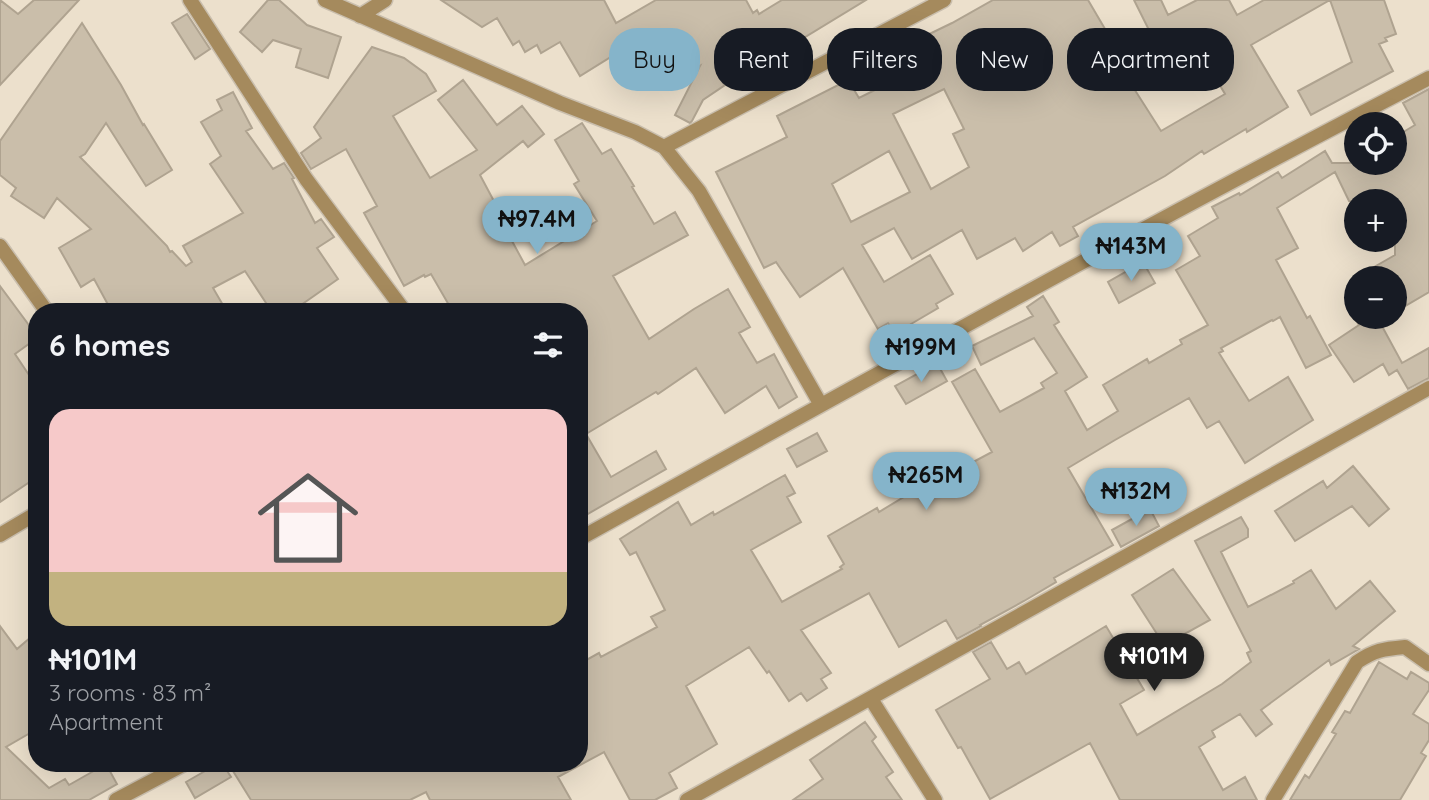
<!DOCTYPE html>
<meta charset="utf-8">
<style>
:root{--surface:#171b24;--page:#242831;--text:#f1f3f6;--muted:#9ea1a6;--line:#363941;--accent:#85b4ca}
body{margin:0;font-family:Quicksand,sans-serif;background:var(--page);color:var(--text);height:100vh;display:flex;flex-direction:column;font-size:26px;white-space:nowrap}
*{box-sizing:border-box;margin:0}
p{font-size:23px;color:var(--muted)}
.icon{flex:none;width:38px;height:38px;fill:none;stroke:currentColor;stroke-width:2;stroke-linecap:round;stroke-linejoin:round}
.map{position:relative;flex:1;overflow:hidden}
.side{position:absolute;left:28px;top:303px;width:560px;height:469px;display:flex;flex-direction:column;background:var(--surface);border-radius:28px;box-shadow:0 7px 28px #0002}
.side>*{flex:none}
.banner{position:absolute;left:609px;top:28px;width:665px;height:63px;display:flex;gap:14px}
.fabs{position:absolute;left:1344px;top:112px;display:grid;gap:14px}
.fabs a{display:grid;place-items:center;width:63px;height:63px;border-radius:50%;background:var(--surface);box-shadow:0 7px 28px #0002;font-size:35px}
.price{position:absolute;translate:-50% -60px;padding:0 16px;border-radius:24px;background:var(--accent);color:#111;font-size:23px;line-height:46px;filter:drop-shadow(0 2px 4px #0008)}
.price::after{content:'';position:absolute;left:50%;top:42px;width:21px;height:16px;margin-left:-10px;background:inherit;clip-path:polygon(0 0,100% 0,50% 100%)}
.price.active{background:#222;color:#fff}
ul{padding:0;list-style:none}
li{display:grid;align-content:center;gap:14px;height:371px;padding:0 21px}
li+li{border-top:2px solid var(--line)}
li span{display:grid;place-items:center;height:217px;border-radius:21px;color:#555}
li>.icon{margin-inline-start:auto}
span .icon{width:126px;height:126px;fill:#fffc;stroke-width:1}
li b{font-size:30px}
h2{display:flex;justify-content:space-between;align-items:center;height:84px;padding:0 21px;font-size:30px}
.pill{padding:0 24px;border-radius:28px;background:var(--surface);box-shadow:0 7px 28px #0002;font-size:24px;line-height:63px}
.pill.active{background:var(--accent);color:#111}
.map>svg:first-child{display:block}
.building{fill:#cabeaa;stroke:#afa390;stroke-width:2;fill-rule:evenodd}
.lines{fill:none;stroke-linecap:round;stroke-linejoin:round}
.minor-casing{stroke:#c9bead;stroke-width:17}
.minor{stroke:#a58a5d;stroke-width:14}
</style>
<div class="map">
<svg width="1429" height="800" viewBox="0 0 1429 800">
<rect width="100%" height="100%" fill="#ece0cc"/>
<path class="building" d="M0 0 18 14 34 0H79L0 85Z
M268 0H279L307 25 341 37 328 78 296 67 301 49 273 40 262 52 240 32Z
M441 0H604L616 23 656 0H746L753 13 757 10 759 14 782 0H866L761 64 759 60 723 83 725 85 703 100 692 121 690 123 675 115 700 66 663 88 635 42 580 76 560 42 541 53 537 45 525 52 519 41 513 45 497 18 482 27Z
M993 0H1088L1115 46 1149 30 1134 0H1161L1168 15 1197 0H1229L1237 15 1264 0H1384L1396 34 1385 38 1387 41 1379 44 1393 71 1311 115 1298 91 1352 62 1330 0 1251 45 1288 107 1247 132 1246 129 1204 154 1202 151 1165 176 1073 227 1078 236 1060 246 1052 232 1023 251 1015 238 977 259 962 230 912 259 894 228 862 245 884 282 930 255 953 294 936 304 938 308 911 324 915 331 899 341 888 323 878 329 843 268 800 297 776 262 764 268 716 172 787 137 777 116 848 80 859 98 905 75 894 55 918 42 917 40 952 23ZM1190 35 1225 94 1161 131 1131 84 1132 83 1124 67ZM944 89 964 129 953 134 969 167 931 189 893 114ZM889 151 910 192 851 222 832 184Z
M187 14 210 49 195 59 172 23Z
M82 23 121 85 143 125 144 124 172 170 146 186 106 123 85 154 80 157 167 246 170 252 172 251 186 266 192 262 183 246 243 213 210 164 221 156 201 122 222 110 217 100 233 92 252 128 246 131 273 169 284 163 294 178 292 179 315 223 321 219 334 237 317 248 338 279 291 312H272L245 271 213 288 227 312H112L94 279 81 287 59 248 91 229 57 198 44 218 11 196 16 188 0 175V141Z
M372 47 404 58 426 74 436 91 393 116 430 178 477 150 438 100 463 80 497 125 522 106 544 134 528 147 523 141 480 175 496 205 493 206 525 265 597 221 574 184 579 181 555 140 582 123 602 154 611 149 634 186 632 187 654 224 675 212 688 235 613 276 649 339 694 309 728 289 750 327 739 333 757 363 774 354 797 397 779 408 766 386 725 413 696 368 658 394 656 392 586 434 611 477 656 451 666 469 579 519V312H453L431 274 425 277 424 275 404 286 364 213 377 206 346 149 311 169 301 153 321 138 314 127Z
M1429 89V292L1395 312V278H1355L1395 255V201H1349L1335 172 1277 208 1298 248 1276 260 1307 318 1310 316 1331 355 1306 368 1280 317 1273 321 1272 320 1221 348 1223 351 1219 353 1249 401 1288 377 1313 420 1245 463 1219 421 1207 428 1189 398 1115 440 1068 468 1113 545 1054 578 1056 582 1024 601 980 625 981 626 957 639 946 620 899 647 869 593 801 630 831 673 821 679 827 688 807 701 801 693 789 701 769 671 767 673 749 647 686 686 717 744 669 773 677 788 655 800H630L604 752 558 777 571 800H430L426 792 410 800H251L233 771 246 763H579V664L599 653 601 657 657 627 651 617 665 610 636 552 630 555 620 539 678 502 691 525 713 512 714 515 785 475 795 493 787 497 801 522 751 550 782 602 842 569 840 567 844 564 828 536 877 508 879 512 932 480 934 483 992 452 952 382 975 369 1000 412 1044 388 1041 383 1057 373 1034 338 981 365 972 346 1033 316 1027 307 1043 296 1059 322 1054 325 1087 377 1065 391 1087 430 1118 411 1103 385 1147 359 1149 363 1182 344 1180 340 1208 325 1176 270 1200 256 1188 236 1218 218 1212 207 1239 193 1240 195 1278 172 1282 178 1325 151 1332 163H1395V137L1415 125 1403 103Z
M1143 262 1155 283 1119 303 1108 282Z
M0 286 37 336V338L15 354 37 387V477L0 502Z
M1354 317H1377L1402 363 1429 348V378L1408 389 1397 370 1389 375 1383 364 1354 382 1329 345 1359 325Z
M937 363 947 381 906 404 895 386Z
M817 433 827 451 797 467 787 449Z
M1353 466 1389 509 1369 526 1352 506 1295 541 1275 511 1323 481 1327 488Z
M1150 509 1159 526 1121 547 1112 530Z
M1241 517 1248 529V537L1221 552 1248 607 1294 583 1293 581 1311 570 1336 609 1370 581 1395 611 1353 646 1359 649 1331 665 1329 660 1261 710 1272 724 1256 736 1240 714 1212 731 1215 737 1199 747 1223 790 1245 777 1257 800H1120L1090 743 990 799 961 747 958 748 936 710 990 679 973 652 991 642 1007 669 1019 662 1026 674 1106 626 1144 690 1120 704 1137 735 1222 684 1251 662 1247 653 1251 651 1195 541Z
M1173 569 1210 620 1179 637 1181 639 1166 648 1132 595Z
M0 626 17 649 37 632V729L6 747 49 788 65 779 69 785 106 764 117 784 89 800H0Z
M1379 662 1407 679 1411 672 1429 683V690L1413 714 1429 724V740L1421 753 1426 756 1400 800H1290L1305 775 1309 778 1336 734 1332 732 1345 711 1350 713Z
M865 722 876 737 872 741 893 772 886 777 902 800H793L823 779 810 760Z
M219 763H222L231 777 195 798 186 782Z"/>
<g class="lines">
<defs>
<path id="minor" d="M190 0 306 179 405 312
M325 0 560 103 635 132 664 147 699 191 821 405
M360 16 385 0
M664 147 944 0
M0 246 47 312
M0 535 37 513
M579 539C861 383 1143 226 1429 78
M871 699 935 800
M116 800 186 763
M687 800 1429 388
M1273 800 1357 662C1375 650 1383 649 1405 647L1429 664"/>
</defs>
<use href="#minor" class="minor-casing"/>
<use href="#minor" class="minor"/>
</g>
</svg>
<div class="fabs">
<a><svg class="icon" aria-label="locate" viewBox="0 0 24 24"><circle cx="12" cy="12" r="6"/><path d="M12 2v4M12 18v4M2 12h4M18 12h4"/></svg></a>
<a>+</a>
<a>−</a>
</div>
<b class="price" style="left:537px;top:256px">₦97.4M</b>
<b class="price" style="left:1131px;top:283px">₦143M</b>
<b class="price" style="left:921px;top:384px">₦199M</b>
<b class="price" style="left:926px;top:512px">₦265M</b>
<b class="price" style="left:1136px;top:528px">₦132M</b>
<b class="price active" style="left:1154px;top:693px">₦101M</b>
<div class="banner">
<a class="pill active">Buy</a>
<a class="pill">Rent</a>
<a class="pill">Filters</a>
<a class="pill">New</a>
<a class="pill">Apartment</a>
</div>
<section class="side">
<h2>6 homes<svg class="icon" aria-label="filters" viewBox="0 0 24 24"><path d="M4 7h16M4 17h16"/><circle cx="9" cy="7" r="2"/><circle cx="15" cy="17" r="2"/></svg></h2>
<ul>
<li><span style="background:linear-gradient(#f6c9c9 75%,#c2b280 0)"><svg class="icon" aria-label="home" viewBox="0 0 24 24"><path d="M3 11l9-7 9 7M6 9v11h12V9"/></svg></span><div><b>₦101M</b><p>3 rooms · 83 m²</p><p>Apartment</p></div></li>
</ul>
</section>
</div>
